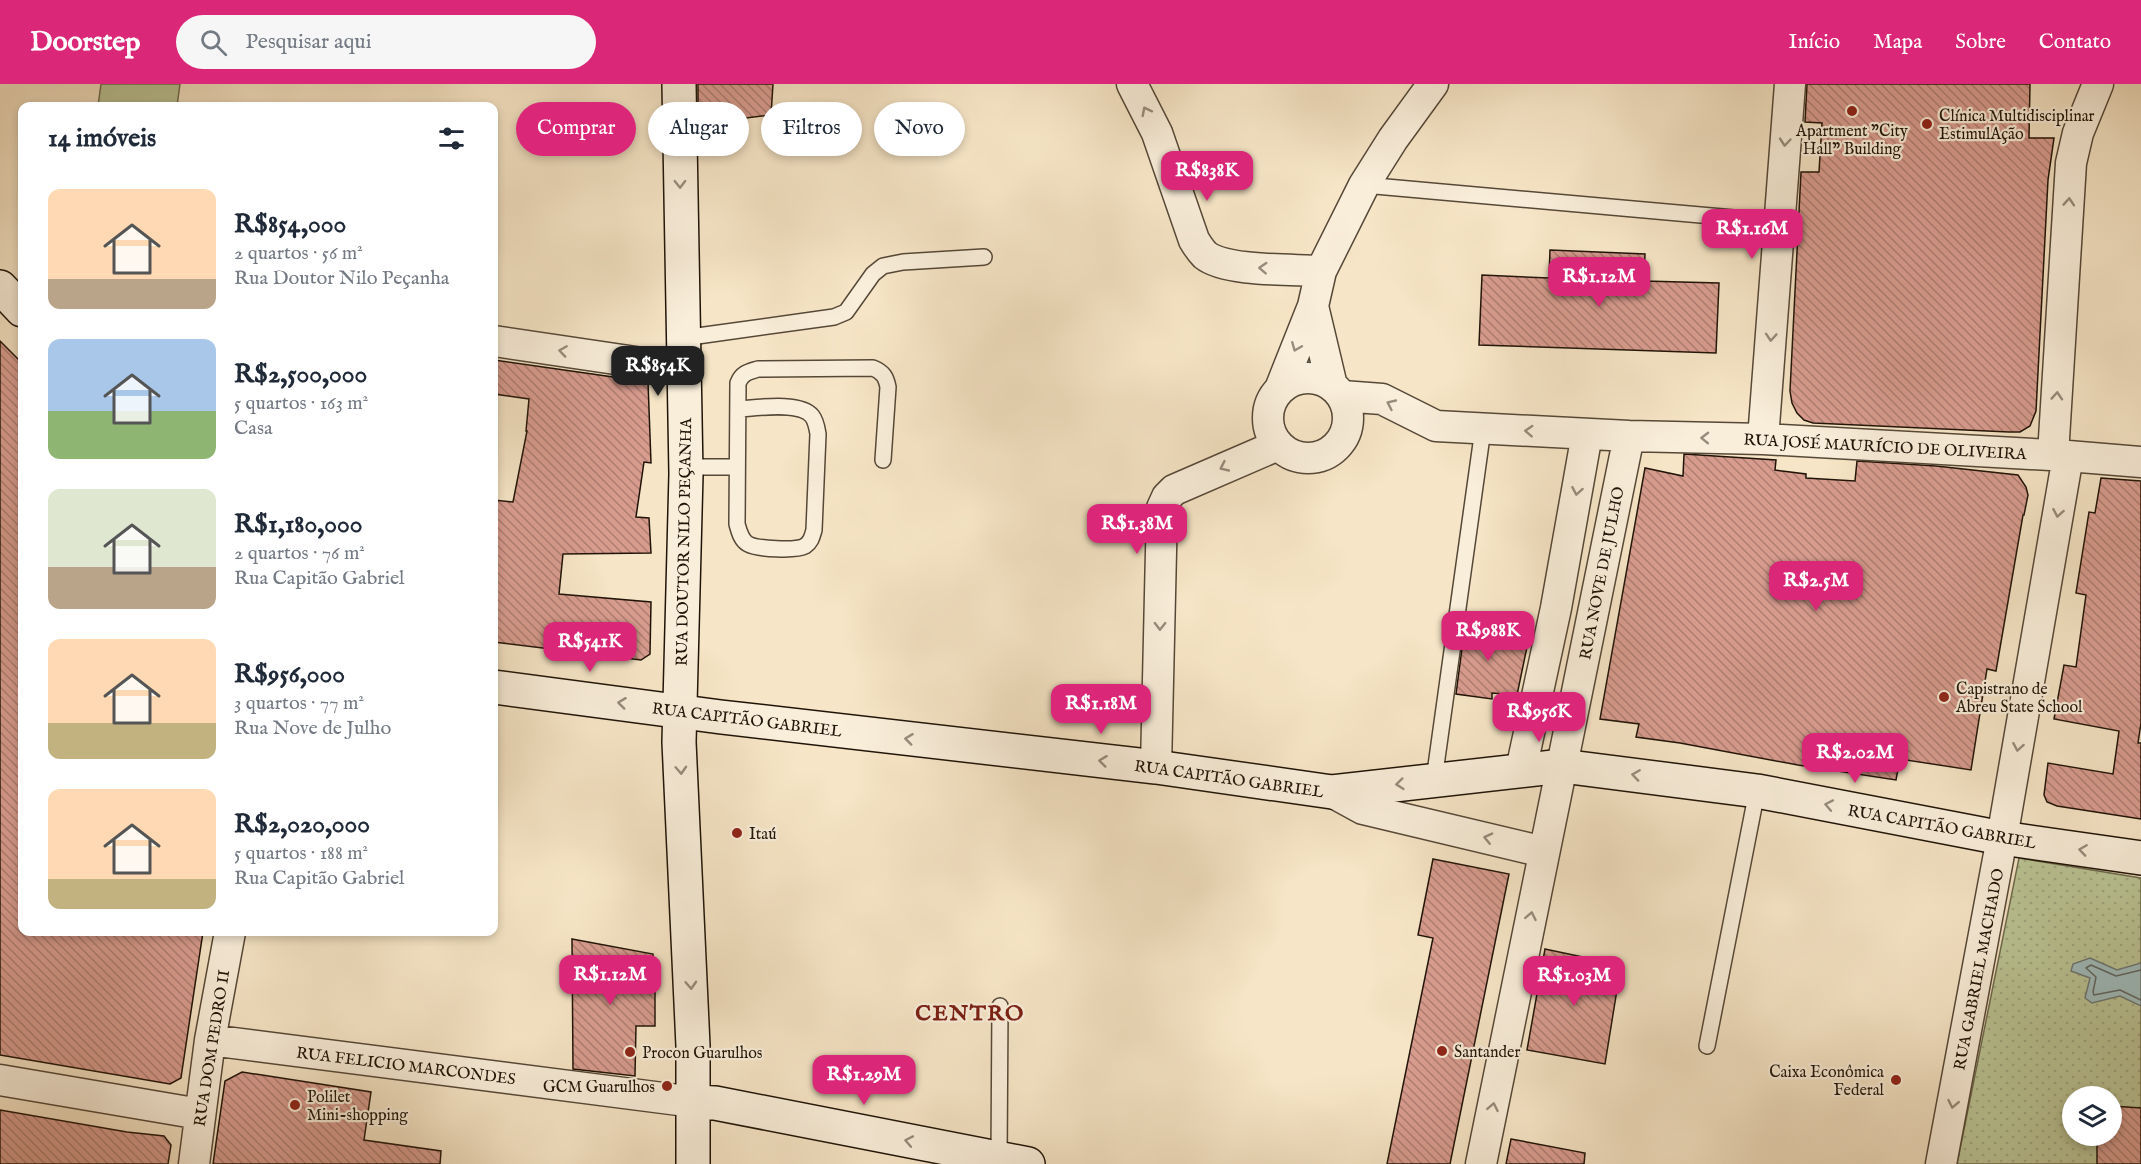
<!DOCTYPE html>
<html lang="pt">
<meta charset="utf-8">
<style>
:root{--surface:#fff;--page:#f6f6f7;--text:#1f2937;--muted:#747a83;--accent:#db2777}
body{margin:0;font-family:"IM FELL English",serif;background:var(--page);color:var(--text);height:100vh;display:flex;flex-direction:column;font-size:22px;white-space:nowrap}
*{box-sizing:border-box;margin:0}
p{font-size:20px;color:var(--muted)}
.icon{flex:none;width:33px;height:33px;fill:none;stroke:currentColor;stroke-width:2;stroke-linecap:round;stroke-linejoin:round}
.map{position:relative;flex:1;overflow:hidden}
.details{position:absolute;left:18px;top:18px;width:480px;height:834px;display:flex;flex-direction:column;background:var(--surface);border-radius:12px;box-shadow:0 3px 9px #0003}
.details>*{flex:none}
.banner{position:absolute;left:516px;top:18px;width:570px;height:54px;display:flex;gap:12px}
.buttons{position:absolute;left:2062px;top:1002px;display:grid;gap:12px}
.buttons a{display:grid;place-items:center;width:60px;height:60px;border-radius:50%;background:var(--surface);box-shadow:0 3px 9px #0003;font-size:30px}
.price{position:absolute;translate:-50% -51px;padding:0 14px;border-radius:12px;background:var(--accent);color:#fff;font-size:20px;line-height:39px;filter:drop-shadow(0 2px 3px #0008)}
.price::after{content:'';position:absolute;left:50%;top:36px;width:18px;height:14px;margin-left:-9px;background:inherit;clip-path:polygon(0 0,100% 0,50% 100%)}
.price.current{background:#222;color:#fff}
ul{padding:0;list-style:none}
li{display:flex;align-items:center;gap:18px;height:150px;padding:0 30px}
li span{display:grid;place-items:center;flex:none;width:168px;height:120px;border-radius:12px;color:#555}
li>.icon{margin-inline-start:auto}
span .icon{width:72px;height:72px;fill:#fffc;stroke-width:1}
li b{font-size:26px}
h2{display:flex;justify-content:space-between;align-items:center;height:72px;padding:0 30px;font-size:26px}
.tag{padding:0 21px;border-radius:27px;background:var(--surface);box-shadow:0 3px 9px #0003;font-size:21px;line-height:54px}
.tag.current{background:var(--accent);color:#fff}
header{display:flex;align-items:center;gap:36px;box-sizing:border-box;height:84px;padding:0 30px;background:var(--accent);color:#fff}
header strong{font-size:28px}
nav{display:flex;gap:33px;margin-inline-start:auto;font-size:21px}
.search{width:420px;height:54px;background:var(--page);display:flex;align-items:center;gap:15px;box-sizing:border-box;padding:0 21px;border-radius:33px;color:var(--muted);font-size:22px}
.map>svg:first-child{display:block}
.grass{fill:url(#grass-dots);stroke:#6e6c4f;stroke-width:1.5;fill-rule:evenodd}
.garden{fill:#bbc596;stroke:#6e6c4f;stroke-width:1.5}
.water{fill:#a0bdbe;stroke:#6d7975;stroke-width:1.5}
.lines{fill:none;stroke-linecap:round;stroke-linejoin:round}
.shore{stroke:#606863;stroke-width:1.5}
.building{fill:url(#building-back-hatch);stroke:#201408;stroke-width:1.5}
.lane-casing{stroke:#564838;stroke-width:18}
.street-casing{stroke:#564838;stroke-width:33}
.secondary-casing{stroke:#201408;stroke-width:36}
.lane{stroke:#f9eeda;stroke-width:15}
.street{stroke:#f9eeda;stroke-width:30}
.secondary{stroke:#f9eeda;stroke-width:33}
.oneway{stroke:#978c7c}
.poi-dot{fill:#8f2418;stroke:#f9eeda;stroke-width:2}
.labels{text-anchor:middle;stroke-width:4.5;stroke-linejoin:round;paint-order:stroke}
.poi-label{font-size:16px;fill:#201408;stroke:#f9eeda;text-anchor:start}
.street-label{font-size:16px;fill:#201408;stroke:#f9eeda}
.district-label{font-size:22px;font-weight:bold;letter-spacing:1.5px;fill:#7a1f14;stroke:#f9eeda}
</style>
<header>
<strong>Doorstep</strong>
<div class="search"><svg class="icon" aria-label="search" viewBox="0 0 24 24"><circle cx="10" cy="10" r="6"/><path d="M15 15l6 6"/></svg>Pesquisar aqui</div>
<nav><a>Início</a><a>Mapa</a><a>Sobre</a><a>Contato</a></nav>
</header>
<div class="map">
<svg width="2141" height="1080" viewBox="0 0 2141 1080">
<defs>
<pattern id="grass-dots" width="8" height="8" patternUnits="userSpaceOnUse" patternTransform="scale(1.5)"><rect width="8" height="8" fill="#bbc596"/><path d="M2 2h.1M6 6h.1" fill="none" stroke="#a0a880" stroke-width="1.8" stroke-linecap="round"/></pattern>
<pattern id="building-back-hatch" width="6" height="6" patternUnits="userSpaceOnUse" patternTransform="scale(1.5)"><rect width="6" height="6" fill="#d89c8f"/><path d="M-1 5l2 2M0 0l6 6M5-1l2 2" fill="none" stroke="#af7e73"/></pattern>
</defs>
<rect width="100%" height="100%" fill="#f6e5c6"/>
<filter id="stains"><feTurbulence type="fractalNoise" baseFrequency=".00333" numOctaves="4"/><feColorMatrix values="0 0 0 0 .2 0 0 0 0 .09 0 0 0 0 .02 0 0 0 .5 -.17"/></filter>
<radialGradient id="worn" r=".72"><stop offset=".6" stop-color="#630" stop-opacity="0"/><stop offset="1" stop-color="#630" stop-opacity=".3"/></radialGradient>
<path class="grass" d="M2019 774 2141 794V1080H1957ZM2073 1012H2112V1052H2073Z"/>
<path class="garden" d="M101 0H180L177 22H98Z"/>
<path class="water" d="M2090 874 2117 886 2141 879V922L2120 912 2092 919 2085 914 2090 894 2071 887 2073 880Z"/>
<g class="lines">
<path class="shore" d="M2141 886 2116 892 2091 881 2086 884 2096 893 2093 908 2094 911 2120 906 2141 916"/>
</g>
<path class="building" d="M698 0H773L771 31 698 40Z
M1807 0H2030L2029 54H2054L2048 96 2036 327 2030 342 2020 348H2009L1813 339 1804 336 1797 329 1792 319 1790 307 1801 88H1819L1822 39 1805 38Z
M1550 166 1645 170 1644 197 1719 199 1716 269 1479 261 1482 191 1549 194Z
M0 257 22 279V848H203L182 987 181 994 170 1000 0 971Z
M494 276 648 298 651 379 644 378 636 433 649 434 651 469 563 470 559 510 651 518 650 570 641 576 494 558V416L513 418 527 347H526L529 315 494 310Z
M1684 370 1776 376 1775 386 1806 390V394L1855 397 1857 377 1936 382 2018 391 2026 403 2028 411 2024 431H2023L1996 587 1987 585 1971 686 1900 675 1896 696 1798 681 1680 659 1636 653 1639 640 1600 635 1645 384 1683 392Z
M2101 394 2141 397V639L2138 659H2141V735L2057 722 2047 718 2044 711 2048 679 2113 690 2119 647 2054 635 2064 581 2076 583 2086 511 2076 509 2089 428 2095 429Z
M1466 534 1501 538 1499 559 1527 563 1517 611 1492 609V615L1456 610Z
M1433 775 1509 790 1450 1080H1387L1433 854 1418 851Z
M572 855 653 870V894H655V942H636L635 992 573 985Z
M1545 865 1621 881 1605 980 1527 966Z
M242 988 371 1008 364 1056 441 1067 440 1080H213L225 997Z
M2112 1022 2141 1024V1080H2097V1052H2112Z
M0 1026 127 1048 164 1052 171 1061 168 1080H0Z
M1511 1055 1585 1069 1584 1080H1506Z"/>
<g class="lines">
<defs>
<path id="lane" d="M1364 101 1779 138
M683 254 834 233 846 228 873 190 883 182 903 178 984 173
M738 325C756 324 800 317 812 332 816 337 817 344 818 350L814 446C812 453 811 458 805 462 796 467 757 465 748 460 741 456 739 447 737 440L738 299C742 289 748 288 758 285L873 284C883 288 886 293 888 303L883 376
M685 383H737
M1434 696 1483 345
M1707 962 1757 707
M999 1074 1000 922"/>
<path id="street" d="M1132 0 1157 49 1194 156C1197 161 1201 167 1205 171 1226 188 1293 185 1321 187
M1313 222 1332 302
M494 257 683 285
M1268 334a40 40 0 1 1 80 0a40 40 0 1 1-80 0Z
M1280 305 1313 222 1321 187 1364 101 1393 55 1433 0
M1342 312 1382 315 1436 342 1629 352 1763 355 2068 372 2141 378
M1763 355 1790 0
M2053 371 2071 79 2078 49 2098 0
M1156 683 1162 424 1167 413 1174 406 1278 361
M1521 686 1556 524 1587 350
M1332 708 1363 725 1544 768
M210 956 694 1018
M0 996 200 1030
M194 1080 210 956 230 848
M1481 1080 1629 352
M1941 1080 2002 754 2068 372"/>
<path id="secondary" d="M679 0 686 390 679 658 693 962V1080
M0 203 22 226
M494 603 721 633 1156 683 1332 708 1562 682 1757 707 2002 754 2141 774
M694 1018 715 1019 1028 1080"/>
</defs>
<use href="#lane" class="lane-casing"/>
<use href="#street" class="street-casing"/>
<use href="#secondary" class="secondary-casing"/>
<use href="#lane" class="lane"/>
<use href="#street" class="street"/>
<use href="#secondary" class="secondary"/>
</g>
<defs><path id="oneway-chevron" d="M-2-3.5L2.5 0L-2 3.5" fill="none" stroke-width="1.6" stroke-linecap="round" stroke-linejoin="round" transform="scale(1.5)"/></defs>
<g class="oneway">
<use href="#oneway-chevron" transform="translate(1146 27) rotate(-117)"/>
<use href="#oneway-chevron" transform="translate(1785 58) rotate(95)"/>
<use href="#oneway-chevron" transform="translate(680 100) rotate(89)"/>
<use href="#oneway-chevron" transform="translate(2069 118) rotate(-86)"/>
<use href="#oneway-chevron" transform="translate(1263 184) rotate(-177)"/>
<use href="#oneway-chevron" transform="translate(1771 253) rotate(94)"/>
<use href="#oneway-chevron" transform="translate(1296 263) rotate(112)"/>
<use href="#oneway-chevron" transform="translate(563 267) rotate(-172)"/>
<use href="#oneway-chevron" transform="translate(2057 312) rotate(-86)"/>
<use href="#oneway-chevron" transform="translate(1391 320) rotate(-155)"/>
<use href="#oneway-chevron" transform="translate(1529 347) rotate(-177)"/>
<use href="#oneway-chevron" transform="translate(1705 354) rotate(-179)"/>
<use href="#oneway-chevron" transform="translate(1224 383) rotate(155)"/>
<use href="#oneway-chevron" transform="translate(1577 407) rotate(100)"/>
<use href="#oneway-chevron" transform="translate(2058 429) rotate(100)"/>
<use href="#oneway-chevron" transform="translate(1160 542) rotate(91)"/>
<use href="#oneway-chevron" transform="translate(622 619) rotate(-173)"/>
<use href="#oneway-chevron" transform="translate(909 655) rotate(-173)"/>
<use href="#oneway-chevron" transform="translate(2018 663) rotate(100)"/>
<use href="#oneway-chevron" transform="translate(1103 677) rotate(-173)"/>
<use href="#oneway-chevron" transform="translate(681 686) rotate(87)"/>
<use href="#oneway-chevron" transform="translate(1636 691) rotate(-172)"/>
<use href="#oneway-chevron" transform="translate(1400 700) rotate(174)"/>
<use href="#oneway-chevron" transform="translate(1829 721) rotate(-169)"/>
<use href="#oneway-chevron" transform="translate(1488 754) rotate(-167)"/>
<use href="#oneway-chevron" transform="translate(2083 766) rotate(-172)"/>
<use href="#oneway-chevron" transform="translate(1531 832) rotate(-79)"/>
<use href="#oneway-chevron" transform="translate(691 901) rotate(87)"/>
<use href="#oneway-chevron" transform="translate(1953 1020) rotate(101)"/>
<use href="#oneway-chevron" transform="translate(1493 1023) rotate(-79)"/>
<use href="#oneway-chevron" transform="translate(909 1057) rotate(-169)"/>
</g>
<g class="poi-dot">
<circle cx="1852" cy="27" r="6"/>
<circle cx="1927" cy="40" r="6"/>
<circle cx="1944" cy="613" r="6"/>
<circle cx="737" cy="749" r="6"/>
<circle cx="1442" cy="967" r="6"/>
<circle cx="630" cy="968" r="6"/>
<circle cx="1896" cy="996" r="6"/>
<circle cx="667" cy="1002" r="6"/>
<circle cx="295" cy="1021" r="6"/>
</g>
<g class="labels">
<g class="poi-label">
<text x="1939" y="37">Clínica Multidisciplinar<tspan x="1939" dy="18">EstimulAção</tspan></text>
<text x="1852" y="52" text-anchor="middle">Apartment "City<tspan x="1852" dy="18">Hall" Building</tspan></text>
<text x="1956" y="610">Capistrano de<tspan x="1956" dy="18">Abreu State School</tspan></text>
<text x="749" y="755">Itaú</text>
<text x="1454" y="973">Santander</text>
<text x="642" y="974">Procon Guarulhos</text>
<text x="1884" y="993" text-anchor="end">Caixa Econômica<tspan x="1884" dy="18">Federal</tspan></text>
<text x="655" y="1008" text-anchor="end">GCM Guarulhos</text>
<text x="307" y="1018">Polilet<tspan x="307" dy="18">Mini-shopping</tspan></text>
</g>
<g class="street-label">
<text transform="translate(1885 362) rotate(3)" y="6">RUA JOSÉ MAURÍCIO DE OLIVEIRA</text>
<text transform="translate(683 458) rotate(-89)" y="6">RUA DOUTOR NILO PEÇANHA</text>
<text transform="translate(1601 489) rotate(-79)" y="6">RUA NOVE DE JULHO</text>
<text transform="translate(747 635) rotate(7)" y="6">RUA CAPITÃO GABRIEL</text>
<text transform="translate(1229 694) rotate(8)" y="6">RUA CAPITÃO GABRIEL</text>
<text transform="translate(1942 742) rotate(10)" y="6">RUA CAPITÃO GABRIEL</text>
<text transform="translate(1978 885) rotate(-79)" y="6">RUA GABRIEL MACHADO</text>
<text transform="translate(211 964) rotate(-81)" y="6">RUA DOM PEDRO II</text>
<text transform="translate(406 981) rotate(7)" y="6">RUA FELICIO MARCONDES</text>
</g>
<g class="district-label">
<text x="970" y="936">CENTRO</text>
</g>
</g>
<rect width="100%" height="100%" filter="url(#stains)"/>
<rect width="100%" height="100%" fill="url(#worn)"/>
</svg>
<div class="buttons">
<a><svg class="icon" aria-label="layers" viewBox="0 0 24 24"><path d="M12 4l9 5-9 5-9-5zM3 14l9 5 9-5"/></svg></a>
</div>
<b class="price" style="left:1207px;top:118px">R$838K</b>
<b class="price" style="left:1752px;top:176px">R$1.16M</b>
<b class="price" style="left:1599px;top:224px">R$1.12M</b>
<b class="price current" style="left:658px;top:313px">R$854K</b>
<b class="price" style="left:1137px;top:471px">R$1.38M</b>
<b class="price" style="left:1816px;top:528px">R$2.5M</b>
<b class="price" style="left:1488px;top:578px">R$988K</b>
<b class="price" style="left:590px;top:589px">R$541K</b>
<b class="price" style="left:1101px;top:651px">R$1.18M</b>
<b class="price" style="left:1539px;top:659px">R$956K</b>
<b class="price" style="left:1855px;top:700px">R$2.02M</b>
<b class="price" style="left:610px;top:922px">R$1.12M</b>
<b class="price" style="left:1574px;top:923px">R$1.03M</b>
<b class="price" style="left:864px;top:1022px">R$1.29M</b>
<div class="banner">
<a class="tag current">Comprar</a>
<a class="tag">Alugar</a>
<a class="tag">Filtros</a>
<a class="tag">Novo</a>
</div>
<section class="details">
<h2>14 imóveis<svg class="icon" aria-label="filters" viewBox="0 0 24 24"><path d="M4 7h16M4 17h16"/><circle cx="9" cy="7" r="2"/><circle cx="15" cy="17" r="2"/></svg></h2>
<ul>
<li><span style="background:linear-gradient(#ffd9b3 75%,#b9a48a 0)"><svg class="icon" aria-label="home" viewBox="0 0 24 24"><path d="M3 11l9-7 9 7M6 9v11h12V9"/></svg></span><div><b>R$854,000</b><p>2 quartos · 56 m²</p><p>Rua Doutor Nilo Peçanha</p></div></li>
<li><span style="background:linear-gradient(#a9c7e8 60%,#8fb573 0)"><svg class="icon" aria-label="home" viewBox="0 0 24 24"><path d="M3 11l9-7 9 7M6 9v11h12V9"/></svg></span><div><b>R$2,500,000</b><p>5 quartos · 163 m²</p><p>Casa</p></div></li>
<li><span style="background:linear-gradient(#dfe7d0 65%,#b9a48a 0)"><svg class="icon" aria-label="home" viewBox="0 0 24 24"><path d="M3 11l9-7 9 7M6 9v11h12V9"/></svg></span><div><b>R$1,180,000</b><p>2 quartos · 76 m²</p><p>Rua Capitão Gabriel</p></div></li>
<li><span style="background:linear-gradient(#ffd9b3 70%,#c2b280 0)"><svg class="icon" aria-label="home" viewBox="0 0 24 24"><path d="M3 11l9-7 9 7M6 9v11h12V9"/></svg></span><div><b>R$956,000</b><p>3 quartos · 77 m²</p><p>Rua Nove de Julho</p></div></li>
<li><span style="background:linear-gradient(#ffd9b3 75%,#c2b280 0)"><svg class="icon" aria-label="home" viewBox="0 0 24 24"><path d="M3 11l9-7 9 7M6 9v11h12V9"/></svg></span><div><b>R$2,020,000</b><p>5 quartos · 188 m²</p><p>Rua Capitão Gabriel</p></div></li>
</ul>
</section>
</div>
